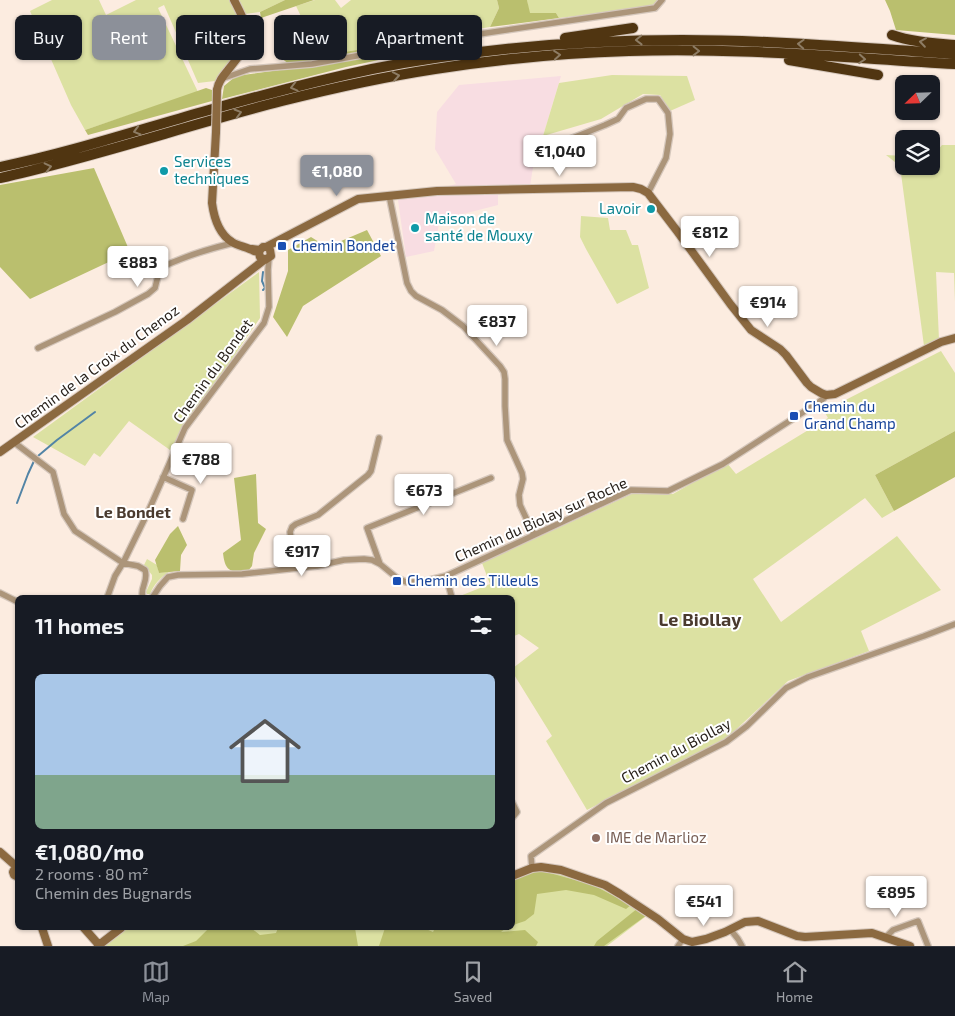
<!DOCTYPE html>
<meta charset="utf-8">
<style>
:root{--surface:#171b24;--page:#20242c;--text:#f1f3f6;--muted:#9ea1a6;--line:#363941;--accent:#8c9099}
body{margin:0;font-family:"Exo 2",sans-serif;background:var(--page);color:var(--text);height:100vh;display:flex;flex-direction:column;font-size:19px;white-space:nowrap}
*{box-sizing:border-box;margin:0}
p{font-size:16px;color:var(--muted)}
.icon{flex:none;width:28px;height:28px;fill:none;stroke:currentColor;stroke-width:2;stroke-linecap:round;stroke-linejoin:round}
.map{position:relative;flex:1;overflow:hidden}
.drawer{position:absolute;left:15px;top:595px;width:500px;height:335px;display:flex;flex-direction:column;background:var(--surface);border-radius:8px;box-shadow:0 1px 4px #0004}
.drawer>*{flex:none}
.guide{position:absolute;left:15px;top:15px;width:500px;height:45px;display:flex;gap:10px}
.needle{width:32px;rotate:247deg}
.buttons{position:absolute;left:895px;top:75px;display:grid;gap:10px}
.buttons a{display:grid;place-items:center;width:45px;height:45px;border-radius:8px;background:var(--surface);box-shadow:0 1px 4px #0004;font-size:25px}
.price{position:absolute;translate:-50% -42px;padding:0 11px;border-radius:5px;background:#fff;color:#222;font-size:16px;line-height:32px;filter:drop-shadow(0 1px 2px #0008)}
.price::after{content:'';position:absolute;left:50%;top:30px;width:15px;height:11px;margin-left:-8px;background:inherit;clip-path:polygon(0 0,100% 0,50% 100%)}
.price.active{background:var(--accent);color:#fff}
ul{padding:0;list-style:none}
li{display:grid;align-content:center;gap:10px;height:265px;padding:0 20px}
li+li{border-top:1px solid var(--line)}
li span{display:grid;place-items:center;height:155px;border-radius:8px;color:#555}
li>.icon{margin-inline-start:auto}
span .icon{width:90px;height:90px;fill:#fffc;stroke-width:1}
li b{font-size:21px}
h2{display:flex;justify-content:space-between;align-items:center;height:60px;padding:0 20px;font-size:21px}
.pill{padding:0 18px;border-radius:8px;background:var(--surface);box-shadow:0 1px 4px #0004;font-size:18px;line-height:45px}
.pill.active{background:var(--accent);color:#fff}
.tab-bar{display:flex;justify-content:space-around;align-items:center;height:70px;border-top:1px solid var(--line);background:var(--surface);font-size:14px;color:var(--muted)}
.tab-bar a{display:grid;justify-items:center;gap:2px}
.tab-bar .active{color:var(--accent)}
.map>svg:first-child{display:block}
.commercial{fill:#f8dde2}
.green{fill:#dce1a2}
.forest{fill:#babf6e}
.lines{fill:none;stroke-linecap:round;stroke-linejoin:round}
.stream{stroke:#5284a6;stroke-width:2}
.street-casing{stroke:#d5c7bc;stroke-width:8}
.secondary-casing{stroke:#d5c7bc;stroke-width:10}
.highway-casing{stroke:#d5c7bc;stroke-width:12}
.street{stroke:#ac957a;stroke-width:5.5}
.secondary{stroke:#8b6940;stroke-width:8}
.highway{stroke:#503511;stroke-width:10}
.secondary-bridge-casing{stroke:#d5c7bc;stroke-width:10;stroke-linecap:butt}
.secondary-bridge{stroke:#8b6940;stroke-width:8}
.oneway{stroke:#8d7c64}
.culture-dot{fill:#0f9aa8;stroke:#fff;stroke-width:2}
.transit-dot{fill:#1a4fb4;stroke:#fff;stroke-width:2}
.education-dot{fill:#8d6e63;stroke:#fff;stroke-width:2}
.labels{text-anchor:middle;stroke-width:4;stroke-linejoin:round;paint-order:stroke}
.culture-label{font-size:15px;fill:#0d838f;stroke:#fff;text-anchor:start}
.transit-label{font-size:15px;fill:#164399;stroke:#fff;text-anchor:start}
.street-label{font-size:15px;fill:#261f19;stroke:#fff}
.education-label{font-size:15px;fill:#785e54;stroke:#fff;text-anchor:start}
.neighbourhood-label{font-size:16px;font-weight:bold;fill:#4a3a2e;stroke:#fff}
.quarter-label{font-size:18px;font-weight:bold;fill:#4a3a2e;stroke:#fff}
</style>
<div class="map">
<svg width="955" height="946" viewBox="0 0 955 946">
<rect width="100%" height="100%" fill="#fcece0"/>
<path class="commercial" d="M561 76 543 136H538L530 186 498 195V205L463 214 440 218 434 251 406 257 398 200 456 184 435 149 437 112 459 85Z"/>
<path class="green" d="M52 0H99L106 15 136 0H231C234 6 238 11 241 17 253 47 232 61 215 81L198 83 164 5 158 8 198 92 85 130 71 105 30 11Z
M237 0H285L260 12 245 14Z
M315 0H335L341 8 351 0H497L499 8 490 27 451 33 445 17 377 47 317 56 308 31 296 6Z
M527 0H658L655 4 642 8 559 18 556 13H529Z
M612 75 687 76 695 100 670 111 660 95 643 94 601 119 543 136 559 83Z
M942 145H955V302L954 273 936 272 939 340 924 346 900 166 886 155 904 156V166H931V153L937 151Z
M581 216 608 218 610 230H626L632 245H638L649 288 617 304 586 249 580 237Z
M259 272 260 318 170 450 129 421 100 457 94 453 85 466 33 437Z
M941 351 955 373V431L875 475 894 511 882 518 865 498 753 579 781 622 897 536 941 590 861 631 869 651 788 681 728 737 587 810 546 741 552 736 513 673V668L539 648 519 634 514 636 513 635 512 598H455L490 584 482 563 636 492 673 494 727 463 736 474 828 418 824 411Z
M147 559 157 565 159 573 169 572C160 578 154 584 150 594H147L146 592 152 579V575L144 565Z
M539 870 584 879 604 887 649 914 607 946H101L125 928H512L513 880 526 873Z"/>
<path class="forest" d="M285 0H314L261 18 260 12Z
M497 0H527L530 13H556L559 18 490 27 499 8Z
M885 0H955V35L896 30 890 11Z
M445 17 451 33 432 39 430 49 346 67 222 99 224 86 236 76 294 68 276 54 290 36 308 31 317 56 377 47Z
M206 88 212 90V101L88 135 85 130Z
M94 168 130 252 30 299 0 267V185Z
M367 230 381 256 303 306 287 337 273 317 288 271V250L311 237 327 247Z
M955 431V477L894 511 875 475Z
M256 474 258 523 266 529 254 553 252 566 248 571C230 573 225 571 223 553L241 540 234 478Z
M178 526 187 545 181 555 180 571 159 573 155 560 170 534Z
M539 870 593 885 631 905 626 909 594 895 566 890 537 894 534 914 525 921 513 925 512 881 527 874Z
M638 908 647 915 604 946H594L597 941Z
M209 928H251L260 935 276 933 278 928H355L358 946H183L196 941Z
M385 928H425L426 929 433 932 435 928H506L501 932 525 930 538 942 536 946H379Z"/>
<g class="lines">
<path class="stream" d="M263 290 265 288 262 281 263 272
M38 456 57 440 95 412
M17 503 28 474 34 461"/>
<defs>
<path id="street" d="M221 79 250 69 312 64 466 36 655 8 662 0
M565 141 605 125 618 119 626 108 646 99H658L668 113 670 134 666 158 648 193
M389 195 407 283 411 291 416 296 442 310 463 326 500 366 504 372 505 379V406L507 440 522 473 523 479 519 495 520 505 534 535
M38 348 115 312 148 294 155 288 160 268C183 257 208 249 233 243
M15 443 53 472 64 514 75 531 123 563 148 512 185 428 264 323 269 307 268 270 269 258
M163 477 192 490 183 519
M380 564 367 528 491 478
M303 567 291 538 290 532 292 527 296 524 318 515 368 475 371 471 379 438
M446 576 452 598
M0 593 18 602
M107 598 115 576 123 563 138 566 145 570C149 582 139 588 143 598
M152 598 160 586 168 577 178 575 242 574 317 566 344 560 364 559 372 560 380 564 397 578 406 582H421L446 576 631 490 668 491 723 464 819 402 829 394
M512 802 517 812 512 818
M532 868 531 856 606 803 726 742 747 726 786 688 808 677 924 636 955 624
M730 929 738 939 742 946
M886 937 893 930 918 921 928 946
M678 946 683 939"/>
<path id="secondary" d="M217 90C218 82 223 76 228 70 235 61 247 48 248 36 249 28 238 8 234 0
M216 132 212 203C214 218 219 234 232 242 238 246 247 247 254 251
M252 249 260 250 263 247H266L358 199 437 191 633 187 641 189 648 193 677 231 731 305 751 330 780 349 786 355 807 383 811 387 821 393 826 395 835 394 941 342 955 338
M260 250 259 253 260 257 265 260 271 256 270 250
M0 452 187 320 264 260
M0 852 17 867
M18 867 15 868 13 872 14 875 18 877
M512 876 532 868 541 867 561 870 587 879 605 885 620 894 658 919 683 939 692 942 706 939 725 932 745 922 758 921 797 936 805 937 872 933 910 946
M42 928 48 946
M84 928 99 945 98 946
M99 945 121 928"/>
<path id="highway" d="M892 35C912 42 934 43 955 45
M565 38 633 28
M789 60 878 75
M0 167C68 153 135 131 202 112 258 96 315 81 372 69 474 49 579 40 682 40 773 40 864 48 955 54
M0 178C95 157 188 125 282 101 333 88 383 77 435 69 499 59 564 53 629 51 738 47 847 58 955 64"/>
</defs>
<use href="#street" class="street-casing"/>
<use href="#secondary" class="secondary-casing"/>
<use href="#highway" class="highway-casing"/>
<use href="#street" class="street"/>
<use href="#secondary" class="secondary"/>
<use href="#highway" class="highway"/>
<defs>
<path id="secondary-bridge" d="M216 132 217 90"/>
</defs>
<use href="#secondary-bridge" class="secondary-bridge-casing"/>
<use href="#secondary-bridge" class="secondary-bridge"/>
</g>
<defs><path id="oneway-chevron" d="M-2-3.5L2.5 0L-2 3.5" fill="none" stroke-width="1.6" stroke-linecap="round" stroke-linejoin="round" transform="scale(1.25)"/></defs>
<g class="oneway">
<use href="#oneway-chevron" transform="translate(639 40) rotate(179)"/>
<use href="#oneway-chevron" transform="translate(923 42) rotate(-172)"/>
<use href="#oneway-chevron" transform="translate(801 44) rotate(-177)"/>
<use href="#oneway-chevron" transform="translate(696 51) rotate(1)"/>
<use href="#oneway-chevron" transform="translate(557 55) rotate(-5)"/>
<use href="#oneway-chevron" transform="translate(862 59) rotate(4)"/>
<use href="#oneway-chevron" transform="translate(396 76) rotate(-10)"/>
<use href="#oneway-chevron" transform="translate(294 87) rotate(166)"/>
<use href="#oneway-chevron" transform="translate(238 113) rotate(-16)"/>
<use href="#oneway-chevron" transform="translate(137 131) rotate(164)"/>
<use href="#oneway-chevron" transform="translate(48 167) rotate(-13)"/>
</g>
<g class="culture-dot">
<circle cx="164" cy="171" r="5"/>
<circle cx="651" cy="209" r="5"/>
<circle cx="415" cy="228" r="5"/>
</g>
<g class="transit-dot">
<rect x="277" y="241" width="10" height="10" rx="2.5"/>
<rect x="789" y="411" width="10" height="10" rx="2.5"/>
<rect x="392" y="576" width="10" height="10" rx="2.5"/>
</g>
<circle class="education-dot" cx="596" cy="838" r="5"/>
<g class="labels">
<g class="culture-label">
<text x="174" y="167">Services<tspan x="174" dy="17">techniques</tspan></text>
<text x="641" y="214" text-anchor="end">Lavoir</text>
<text x="425" y="224">Maison de<tspan x="425" dy="17">santé de Mouxy</tspan></text>
</g>
<g class="transit-label">
<text x="292" y="251">Chemin Bondet</text>
<text x="804" y="412">Chemin du<tspan x="804" dy="17">Grand Champ</tspan></text>
<text x="407" y="586">Chemin des Tilleuls</text>
</g>
<g class="street-label">
<text transform="translate(97 367) rotate(-36)" y="5">Chemin de la Croix du Chenoz</text>
<text transform="translate(213 371) rotate(-54)" y="5">Chemin du Bondet</text>
<text transform="translate(541 520) rotate(-24)" y="5">Chemin du Biolay sur Roche</text>
<text transform="translate(676 751) rotate(-28)" y="5">Chemin du Biollay</text>
</g>
<g class="education-label">
<text x="606" y="843">IME de Marlioz</text>
</g>
<g class="neighbourhood-label">
<text x="133" y="518">Le Bondet</text>
</g>
<g class="quarter-label">
<text x="700" y="626">Le Biollay</text>
</g>
</g>
</svg>
<div class="buttons">
<a><svg class="needle" viewBox="-14 -14 28 28"><path d="M0-13l5 13h-10z" fill="#e53935"/><path d="M0 13l5-13h-10z" fill="#9ea1a6"/></svg></a>
<a><svg class="icon" aria-label="layers" viewBox="0 0 24 24"><path d="M12 4l9 5-9 5-9-5zM3 14l9 5 9-5"/></svg></a>
</div>
<b class="price" style="left:560px;top:177px">€1,040</b>
<b class="price active" style="left:337px;top:197px">€1,080</b>
<b class="price" style="left:710px;top:258px">€812</b>
<b class="price" style="left:138px;top:288px">€883</b>
<b class="price" style="left:768px;top:328px">€914</b>
<b class="price" style="left:497px;top:347px">€837</b>
<b class="price" style="left:201px;top:485px">€788</b>
<b class="price" style="left:424px;top:516px">€673</b>
<b class="price" style="left:302px;top:577px">€917</b>
<b class="price" style="left:896px;top:918px">€895</b>
<b class="price" style="left:704px;top:927px">€541</b>
<div class="guide">
<a class="pill">Buy</a>
<a class="pill active">Rent</a>
<a class="pill">Filters</a>
<a class="pill">New</a>
<a class="pill">Apartment</a>
</div>
<section class="drawer">
<h2>11 homes<svg class="icon" aria-label="filters" viewBox="0 0 24 24"><path d="M4 7h16M4 17h16"/><circle cx="9" cy="7" r="2"/><circle cx="15" cy="17" r="2"/></svg></h2>
<ul>
<li><span style="background:linear-gradient(#a9c7e8 65%,#7fa58c 0)"><svg class="icon" aria-label="home" viewBox="0 0 24 24"><path d="M3 11l9-7 9 7M6 9v11h12V9"/></svg></span><div><b>€1,080/mo</b><p>2 rooms · 80 m²</p><p>Chemin des Bugnards</p></div></li>
</ul>
</section>
</div>
<nav class="tab-bar">
<a class="active"><svg class="icon" aria-label="map" viewBox="0 0 24 24"><path d="M3 6l6-2 6 2 6-2v14l-6 2-6-2-6 2zM9 4v14M15 6v14"/></svg>Map</a>
<a><svg class="icon" aria-label="saved" viewBox="0 0 24 24"><path d="M7 4h10v16l-5-4-5 4z"/></svg>Saved</a>
<a><svg class="icon" aria-label="home" viewBox="0 0 24 24"><path d="M3 11l9-7 9 7M6 9v11h12V9"/></svg>Home</a>
</nav>
